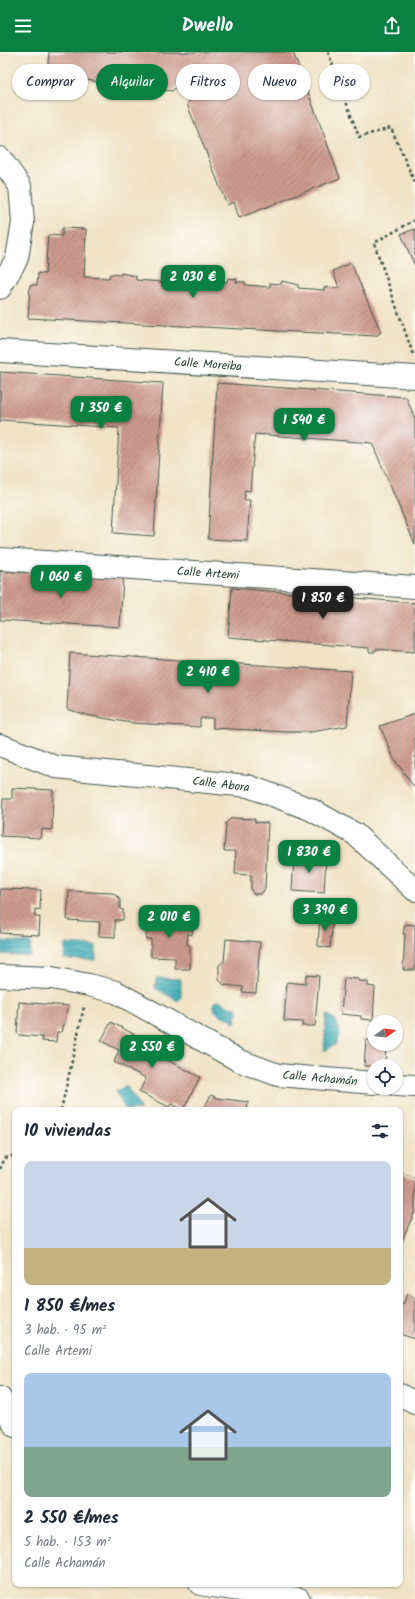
<!DOCTYPE html>
<html lang="es">
<meta charset="utf-8">
<style>
:root{--surface:#fff;--page:#f2f2f3;--text:#1f2937;--muted:#747a83;--accent:#0b8043}
body{margin:0;font-family:Kalam,sans-serif;background:var(--page);color:var(--text);height:100vh;display:flex;flex-direction:column;font-size:15px;white-space:nowrap}
*{box-sizing:border-box;margin:0}
p{font-size:13px;color:var(--muted)}
.icon{flex:none;width:22px;height:22px;fill:none;stroke:currentColor;stroke-width:2;stroke-linecap:round;stroke-linejoin:round}
.map{position:relative;flex:1;overflow:hidden}
.panel{position:absolute;left:12px;top:1055px;width:391px;height:480px;display:flex;flex-direction:column;background:var(--surface);border-radius:8px;box-shadow:0 1px 3px #0004}
.panel>*{flex:none}
.top-card{position:absolute;left:12px;top:12px;width:391px;height:36px;display:flex;gap:8px}
.needle{width:26px;rotate:75deg}
.controls{position:absolute;left:367px;top:963px;display:grid;gap:8px}
.controls a{display:grid;place-items:center;width:36px;height:36px;border-radius:50%;background:var(--surface);box-shadow:0 1px 3px #0004;font-size:20px}
.price{position:absolute;translate:-50% -34px;padding:0 9px;border-radius:8px;background:var(--accent);color:#fff;font-size:13px;line-height:26px;filter:drop-shadow(0 1px 2px #0008)}
.price::after{content:'';position:absolute;left:50%;top:24px;width:12px;height:9px;margin-left:-6px;background:inherit;clip-path:polygon(0 0,100% 0,50% 100%)}
.price.active{background:#222;color:#fff}
ul{padding:0;list-style:none}
li{display:grid;align-content:center;gap:8px;height:212px;padding:0 12px}
li span{display:grid;place-items:center;height:124px;border-radius:8px;color:#555}
li>.icon{margin-inline-start:auto}
span .icon{width:72px;height:72px;fill:#fffc;stroke-width:1}
li b{font-size:17px}
h2{display:flex;justify-content:space-between;align-items:center;height:48px;padding:0 12px;font-size:17px}
.tag{padding:0 14px;border-radius:18px;background:var(--surface);box-shadow:0 1px 3px #0004;font-size:14px;line-height:36px}
.tag.active{background:var(--accent);color:#fff}
header{display:flex;justify-content:space-between;align-items:center;height:52px;padding:0 12px;background:var(--accent);color:#fff;font-size:18px;font-weight:700}
.map>svg:first-child{display:block}
.water{fill:url(#water-rules);stroke:#2c7475}
.building{fill:url(#building-hatch)}
.lines{fill:none;stroke-linecap:round;stroke-linejoin:round}
.minor-casing{stroke:#3e564a;stroke-width:24}
.path{stroke:#3e564a;stroke-width:2.5;stroke-dasharray:3 3;stroke-linecap:butt}
.minor{stroke:#fff;stroke-width:22}
.labels{text-anchor:middle;stroke-width:3;stroke-linejoin:round;paint-order:stroke}
.street-label{font-size:12px;fill:#1f3d34;stroke:#fdfcf7}
</style>
<header><svg class="icon" aria-label="menu" viewBox="0 0 24 24"><path d="M4 6h16M4 12h16M4 18h16"/></svg>Dwello<svg class="icon" aria-label="share" viewBox="0 0 24 24"><path d="M12 15V3M7 8l5-5 5 5M5 13v7h14v-7"/></svg></header>
<div class="map">
<svg width="415" height="1547" viewBox="0 0 415 1547">
<defs>
<pattern id="water-rules" width="6" height="5" patternUnits="userSpaceOnUse"><rect width="6" height="5" fill="#3aaab6"/><path d="M0 2.5h6" fill="none" stroke="#308c95"/></pattern>
<pattern id="building-hatch" width="6" height="6" patternUnits="userSpaceOnUse"><rect width="6" height="6" fill="#ce9a8e"/><path d="M-1 1l2-2M0 6l6-6M5 7l2-2" fill="none" stroke="#a77f75"/></pattern>
</defs>
<rect width="100%" height="100%" fill="#fdfcf7"/>
<filter id="ink" filterUnits="userSpaceOnUse"><feTurbulence type="fractalNoise" baseFrequency=".025" numOctaves="2"/><feDisplacementMap in="SourceGraphic" scale="8" xChannelSelector="R" yChannelSelector="G"/><feConvolveMatrix kernelMatrix="1 2 1 2 8 2 1 2 1" color-interpolation-filters="sRGB"/></filter>
<filter id="wash" filterUnits="userSpaceOnUse"><feTurbulence type="fractalNoise" baseFrequency=".012" numOctaves="4" result="noise"/><feDisplacementMap in="SourceGraphic" scale="16" xChannelSelector="R" yChannelSelector="G"/><feGaussianBlur stdDeviation="0.9" result="paint"/><feColorMatrix in="noise" values="0 0 0 0 0 0 0 0 0 0 0 0 0 0 0 0 0 1.4 0 .05"/><feComposite in="paint" operator="in"/></filter>
<g filter="url(#wash)">
<rect width="100%" height="100%" fill="#f0e2c4"/>
<path class="water" d="M2 889 31 891 30 904 1 902Z
M65 892 96 894V908L64 907Z
M156 926 181 927V945L178 949 155 936Z
M219 948 228 954 237 956C240 960 238 963 235 966L236 970 233 971 232 967C223 965 211 961 214 950Z
M326 962 336 968 340 981 335 993 324 999Z
M126 1033 141 1058H126L115 1040Z"/>
<g id="blocks">
<path class="building" d="M49 0H293L340 126 239 166 234 150 227 153 187 52 193 46 179 32 172 39 47 23Z
M62 176 86 177 84 225 109 226 110 222 121 223V221L136 224V228L162 230 163 225 174 226V223L184 224 183 226 190 227V230L216 232V229L227 230 228 226 237 227 236 230H245V233L270 235V231L281 232 282 229 298 233V236L324 238V235L339 236 333 219 351 211 381 280 376 284 28 266 30 233H37L38 221 45 222 48 183 62 184Z
M415 177V214L401 182Z
M0 320 163 331 154 484 113 481 119 376 1 368 0 371Z
M217 331 406 345 415 367V492L372 391 255 382 250 439 245 438 244 448H250L247 489 208 487Z
M0 519 123 526 120 575 0 568Z
M232 536 415 551V600L376 597 374 600H369V596L228 585Z
M70 601 351 619 347 674 311 680H287L213 676V666H200V675L131 671 86 663 67 657Z
M415 662V736L394 707 380 674Z
M12 736 53 738 52 778 42 777 41 786 1 784 3 747H12Z
M234 766 255 767V770L268 771 265 836 263 840 260 842H254L251 838V823L235 822 236 799H224L226 771 230 767Z
M294 804 326 805 324 841 292 839Z
M0 837 41 838 40 858 35 857V865H40L39 883 0 881Z
M69 839 112 841 117 844 120 848V857L123 858V868H115V885L99 884 100 870 67 868Z
M147 860H163V862L173 863 172 871 193 872 192 883 188 882 187 892 190 894V917H175V906L151 905V887H146Z
M320 864 333 866 330 896 318 894Z
M405 872 415 873V918H403L405 882H403Z
M226 887 260 890 256 941 242 940 243 935 224 933 219 928V913L224 909Z
M306 923 319 924 315 974H302L303 970 284 969 287 930 305 932Z
M344 926 359 927V929L368 930V934L375 935 373 968 361 967V964L341 962Z
M19 950 69 954 62 980H57L56 990 42 989V985L19 983 17 981Z
M111 970 143 987 140 994 200 1025 183 1058 171 1052 169 1055 139 1040 146 1026 114 1010 119 998 101 989Z
M366 988H374V992H386L385 1014H364Z
M211 1043 217 1046 248 1050 247 1058H203Z
M401 1120 415 1126V1159L400 1193Z
M407 1242 415 1245V1287L400 1282V1255L401 1252 403 1253Z"/>
</g>
</g>
<g filter="url(#ink)">
<use href="#blocks" fill-opacity="0" stroke="#3e564a" stroke-width="1"/>
<g class="lines">
<defs>
<path id="minor" d="M0 106 20 134 23 170 17 206 0 236
M0 299 415 325
M0 507 415 535
M0 693 56 715 248 734 310 757 355 782 415 838
M0 924 52 926 89 933 116 940 240 1009 278 1023 374 1031
M396 1033 415 1034
M400 1343 415 1351
M0 1346 15 1374
M200 1532 299 1547"/>
</defs>
<use href="#minor" class="minor-casing"/>
<path class="path" d="M328 0 359 85 391 76 415 131
M413 302 374 191 415 168
M61 1058 84 955
M0 1117 5 1106 15 1103"/>
<use href="#minor" class="minor"/>
</g>
</g>
<g class="labels">
<g class="street-label">
<text transform="translate(208 312) rotate(4)" y="4">Calle Moreiba</text>
<text transform="translate(208 521) rotate(4)" y="4">Calle Artemi</text>
<text transform="translate(221 732) rotate(7)" y="4">Calle Abora</text>
<text transform="translate(320 1026) rotate(5)" y="4">Calle Achamán</text>
</g>
</g>
</svg>
<div class="controls">
<a><svg class="needle" viewBox="-14 -14 28 28"><path d="M0-13l5 13h-10z" fill="#e53935"/><path d="M0 13l5-13h-10z" fill="#747a83"/></svg></a>
<a><svg class="icon" aria-label="locate" viewBox="0 0 24 24"><circle cx="12" cy="12" r="6"/><path d="M12 2v4M12 18v4M2 12h4M18 12h4"/></svg></a>
</div>
<b class="price" style="left:193px;top:247px">2 030 €</b>
<b class="price" style="left:101px;top:378px">1 350 €</b>
<b class="price" style="left:304px;top:390px">1 540 €</b>
<b class="price" style="left:61px;top:547px">1 060 €</b>
<b class="price active" style="left:323px;top:568px">1 850 €</b>
<b class="price" style="left:208px;top:642px">2 410 €</b>
<b class="price" style="left:309px;top:822px">1 830 €</b>
<b class="price" style="left:325px;top:880px">3 390 €</b>
<b class="price" style="left:169px;top:887px">2 010 €</b>
<b class="price" style="left:152px;top:1017px">2 550 €</b>
<div class="top-card">
<a class="tag">Comprar</a>
<a class="tag active">Alquilar</a>
<a class="tag">Filtros</a>
<a class="tag">Nuevo</a>
<a class="tag">Piso</a>
</div>
<section class="panel">
<h2>10 viviendas<svg class="icon" aria-label="filters" viewBox="0 0 24 24"><path d="M4 7h16M4 17h16"/><circle cx="9" cy="7" r="2"/><circle cx="15" cy="17" r="2"/></svg></h2>
<ul>
<li><span style="background:linear-gradient(#c9d6e8 70%,#c2b280 0)"><svg class="icon" aria-label="home" viewBox="0 0 24 24"><path d="M3 11l9-7 9 7M6 9v11h12V9"/></svg></span><div><b>1 850 €/mes</b><p>3 hab. · 95 m²</p><p>Calle Artemi</p></div></li>
<li><span style="background:linear-gradient(#a9c7e8 60%,#7fa58c 0)"><svg class="icon" aria-label="home" viewBox="0 0 24 24"><path d="M3 11l9-7 9 7M6 9v11h12V9"/></svg></span><div><b>2 550 €/mes</b><p>5 hab. · 153 m²</p><p>Calle Achamán</p></div></li>
</ul>
</section>
</div>
